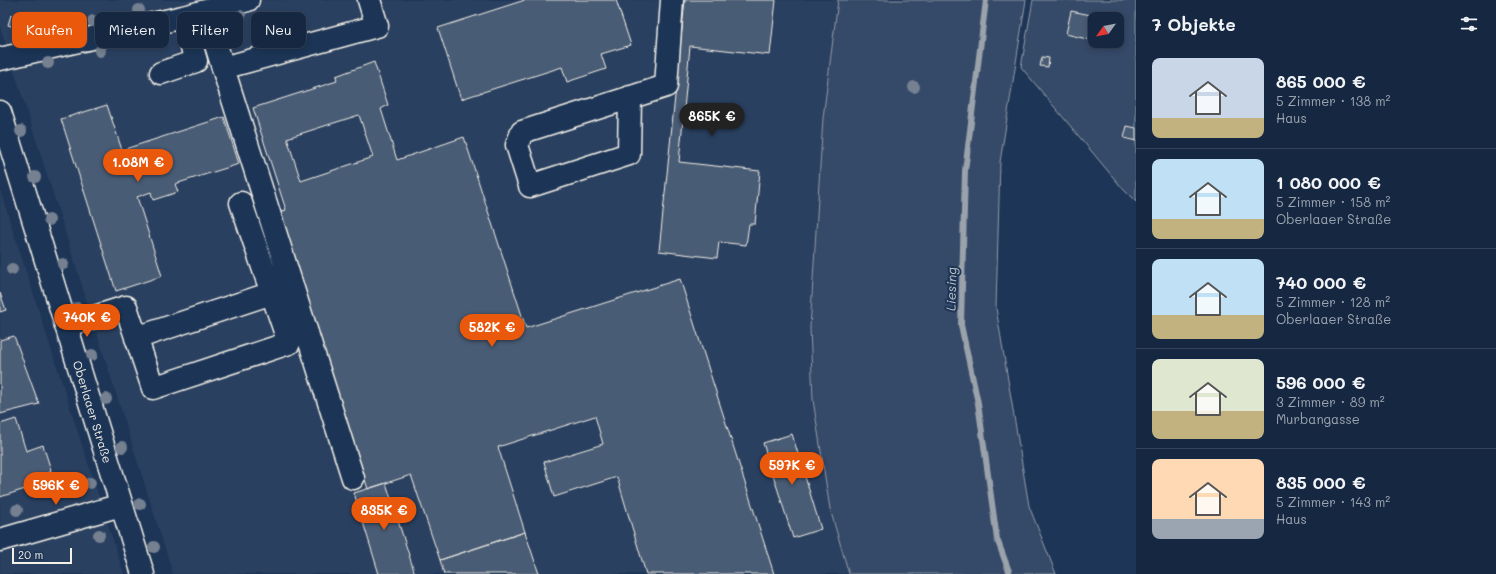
<!DOCTYPE html>
<html lang="de">
<meta charset="utf-8">
<style>
:root{--surface:#162841;--page:#1f3048;--text:#f1f3f6;--muted:#9ea6b1;--line:#35445a;--accent:#ea580c}
body{margin:0;font-family:Mali,sans-serif;background:var(--page);color:var(--text);height:100vh;display:flex;flex-direction:column;font-size:15px;white-space:nowrap}
*{box-sizing:border-box;margin:0}
p{font-size:13px;color:var(--muted)}
.icon{flex:none;width:22px;height:22px;fill:none;stroke:currentColor;stroke-width:2;stroke-linecap:round;stroke-linejoin:round}
.map{position:relative;flex:1;overflow:hidden}
.panel{display:flex;flex-direction:column;background:var(--surface);width:360px}
.panel>*{flex:none}
.top-card{position:absolute;left:12px;top:12px;width:380px;height:36px;display:flex;gap:8px}
.needle{width:26px;rotate:237deg}
.fabs{position:absolute;left:1088px;top:12px;display:grid;gap:8px}
.fabs a{display:grid;place-items:center;width:36px;height:36px;border-radius:8px;background:var(--surface);box-shadow:0 2px 6px #0003,0 0 0 1px var(--line);font-size:20px}
.scale{position:absolute;left:12px;bottom:10px;width:60px;box-sizing:border-box;padding-left:4px;border:2px solid #f4f1e8;border-top:0;font-size:11px;line-height:14px;white-space:nowrap;color:#f4f1e8;-webkit-text-stroke:3px #1d3557;paint-order:stroke}
.price{position:absolute;translate:-50% -34px;padding:0 9px;border-radius:14px;background:var(--accent);color:#fff;font-size:13px;line-height:26px;filter:drop-shadow(0 1px 2px #0008)}
.price::after{content:'';position:absolute;left:50%;top:24px;width:12px;height:9px;margin-left:-6px;background:inherit;clip-path:polygon(0 0,100% 0,50% 100%)}
.price.on{background:#222;color:#fff}
ul{padding:0;list-style:none}
li{display:flex;align-items:center;gap:12px;height:100px;padding:0 16px}
li+li{border-top:1px solid var(--line)}
li span{display:grid;place-items:center;flex:none;width:112px;height:80px;border-radius:8px;color:#555}
li>.icon{margin-inline-start:auto}
span .icon{width:48px;height:48px;fill:#fffc;stroke-width:1}
li b{font-size:17px}
h2{display:flex;justify-content:space-between;align-items:center;height:48px;padding:0 16px;font-size:17px}
.chip{padding:0 14px;border-radius:8px;background:var(--surface);box-shadow:0 2px 6px #0003,0 0 0 1px var(--line);font-size:14px;line-height:36px}
.chip.on{background:var(--accent);color:#fff}
main{display:flex;flex:1;min-height:0}
.map>svg:first-child{display:block}
.built{fill:#2a4060}
.green{fill:#354a67;stroke:#949ea8;fill-rule:evenodd}
.lines{fill:none;stroke-linecap:round;stroke-linejoin:round}
.stream{stroke:#9aa2ab;stroke-width:6}
.building{fill:#485b74;stroke:#f4f1e8;fill-rule:evenodd}
.minor-casing{stroke:#f4f1e8;stroke-width:25}
.major-casing{stroke:#f4f1e8;stroke-width:25}
.minor{stroke:#1d3557;stroke-width:22}
.major{stroke:#1d3557;stroke-width:22}
.tree{fill:#748191}
.labels{text-anchor:middle;stroke-width:4;stroke-linejoin:round;paint-order:stroke}
.street-label{font-size:12px;fill:#f4f1e8;stroke:#1d3557}
.water-label{font-size:13px;font-style:italic;fill:#c0c3c4;stroke:#1d3557}
</style>
<main>
<div class="map">
<svg width="1136" height="574" viewBox="0 0 1136 574">
<rect width="100%" height="100%" fill="#1d3557"/>
<filter id="ink" filterUnits="userSpaceOnUse"><feTurbulence type="fractalNoise" baseFrequency=".025" numOctaves="2"/><feDisplacementMap in="SourceGraphic" scale="8" xChannelSelector="R" yChannelSelector="G"/><feConvolveMatrix kernelMatrix="1 2 1 2 8 2 1 2 1" color-interpolation-filters="sRGB"/></filter>
<g filter="url(#ink)">
<path class="built" d="M0 0H838L823 118 810 328 813 400 830 509 849 574H173L0 26Z
M0 190 86 457 124 574H0Z"/>
<path class="green" d="M838 0H1026L1000 162 996 308 1029 506 1056 574H849L830 509 813 400 810 328 823 118Z
M1033 0H1136V202L1123 189 1021 67ZM1095 19H1117V41H1095Z"/>
<g class="lines">
<path class="stream" d="M986 0 965 171 961 325 978 403 997 539 1010 574"/>
</g>
<path class="building" d="M525 0H616L631 45 601 54 606 69 567 82 562 67 461 99 438 28Z
M685 0H776L770 55 690 46 679 162 760 171 755 224H749L746 245 719 242 717 258 659 251Z
M1071 11 1101 17V19H1095V41L1066 34Z
M11 15 26 20 22 30 8 25Z
M1042 57 1049 58 1048 67 1040 66Z
M374 62 388 105 381 109 397 160 464 137 526 328 680 279 774 574H646L617 477 554 497 544 462 603 444 595 416 498 447 525 532 440 560 411 475 368 489 279 213 286 210 253 108 337 81 336 76ZM359 115 373 157 301 181 287 138Z
M107 105 122 150 224 117 239 164 175 184 178 192 153 200 151 192 137 197 162 276 116 291 61 119Z
M1127 126 1136 128V141L1124 138Z
M0 293 6 310 0 312Z
M14 336 39 404 0 414V340Z
M16 419 26 451 43 445 51 470 44 483 0 497V424Z
M792 434 821 529 793 538 763 443Z
M386 483 415 574H379L354 493Z
M525 532 539 574H444L440 560Z"/>
<g class="lines">
<defs>
<path id="minor" d="M206 11 223 68 377 26 369 0
M0 59 183 17 248 0
M223 68 353 478
M161 73 196 61 183 17
M630 97 629 154 530 186 517 145 522 132 666 86 672 0
M66 326 126 307 153 388 289 343 241 203
M136 338 272 293
M0 540 121 505"/>
<path id="major" d="M0 112 143 574"/>
</defs>
<use href="#minor" class="minor-casing"/>
<use href="#major" class="major-casing"/>
<use href="#minor" class="minor"/>
<use href="#major" class="major"/>
</g>
<g class="tree">
<circle cx="139" cy="10" r="6"/>
<circle cx="240" cy="16" r="6"/>
<circle cx="93" cy="21" r="6"/>
<circle cx="41" cy="35" r="6"/>
<circle cx="147" cy="39" r="6"/>
<circle cx="100" cy="51" r="6"/>
<circle cx="48" cy="63" r="6"/>
<circle cx="914" cy="87" r="6"/>
<circle cx="21" cy="131" r="6"/>
<circle cx="35" cy="177" r="6"/>
<circle cx="49" cy="220" r="6"/>
<circle cx="63" cy="264" r="6"/>
<circle cx="12" cy="269" r="6"/>
<circle cx="77" cy="308" r="6"/>
<circle cx="92" cy="355" r="6"/>
<circle cx="106" cy="399" r="6"/>
<circle cx="122" cy="447" r="6"/>
<circle cx="90" cy="483" r="6"/>
<circle cx="140" cy="504" r="6"/>
<circle cx="17" cy="510" r="6"/>
<circle cx="99" cy="535" r="6"/>
<circle cx="154" cy="547" r="6"/>
</g>
</g>
<g class="labels">
<g class="street-label">
<text transform="translate(92 412) rotate(73)" y="4">Oberlaaer Straße</text>
</g>
<g class="water-label">
<text transform="translate(951 289) rotate(-89)" y="5">Liesing</text>
</g>
</g>
</svg>
<div class="fabs">
<a><svg class="needle" viewBox="-14 -14 28 28"><path d="M0-13l5 13h-10z" fill="#e53935"/><path d="M0 13l5-13h-10z" fill="#9ea6b1"/></svg></a>
</div>
<div class="scale">20 m</div>
<b class="price on" style="left:712px;top:137px">865K €</b>
<b class="price" style="left:138px;top:183px">1.08M €</b>
<b class="price" style="left:87px;top:338px">740K €</b>
<b class="price" style="left:492px;top:348px">582K €</b>
<b class="price" style="left:792px;top:486px">597K €</b>
<b class="price" style="left:56px;top:506px">596K €</b>
<b class="price" style="left:384px;top:531px">835K €</b>
<div class="top-card">
<a class="chip on">Kaufen</a>
<a class="chip">Mieten</a>
<a class="chip">Filter</a>
<a class="chip">Neu</a>
</div>
</div>
<section class="panel">
<h2>7 Objekte<svg class="icon" aria-label="filters" viewBox="0 0 24 24"><path d="M4 7h16M4 17h16"/><circle cx="9" cy="7" r="2"/><circle cx="15" cy="17" r="2"/></svg></h2>
<ul>
<li><span style="background:linear-gradient(#c9d6e8 75%,#c2b280 0)"><svg class="icon" aria-label="home" viewBox="0 0 24 24"><path d="M3 11l9-7 9 7M6 9v11h12V9"/></svg></span><div><b>865 000 €</b><p>5 Zimmer · 138 m²</p><p>Haus</p></div></li>
<li><span style="background:linear-gradient(#bfe0f5 75%,#c2b280 0)"><svg class="icon" aria-label="home" viewBox="0 0 24 24"><path d="M3 11l9-7 9 7M6 9v11h12V9"/></svg></span><div><b>1 080 000 €</b><p>5 Zimmer · 158 m²</p><p>Oberlaaer Straße</p></div></li>
<li><span style="background:linear-gradient(#bfe0f5 70%,#c2b280 0)"><svg class="icon" aria-label="home" viewBox="0 0 24 24"><path d="M3 11l9-7 9 7M6 9v11h12V9"/></svg></span><div><b>740 000 €</b><p>5 Zimmer · 128 m²</p><p>Oberlaaer Straße</p></div></li>
<li><span style="background:linear-gradient(#dfe7d0 65%,#c2b280 0)"><svg class="icon" aria-label="home" viewBox="0 0 24 24"><path d="M3 11l9-7 9 7M6 9v11h12V9"/></svg></span><div><b>596 000 €</b><p>3 Zimmer · 89 m²</p><p>Murbangasse</p></div></li>
<li><span style="background:linear-gradient(#ffd9b3 75%,#9aa5b1 0)"><svg class="icon" aria-label="home" viewBox="0 0 24 24"><path d="M3 11l9-7 9 7M6 9v11h12V9"/></svg></span><div><b>835 000 €</b><p>5 Zimmer · 143 m²</p><p>Haus</p></div></li>
</ul>
</section>
</main>
